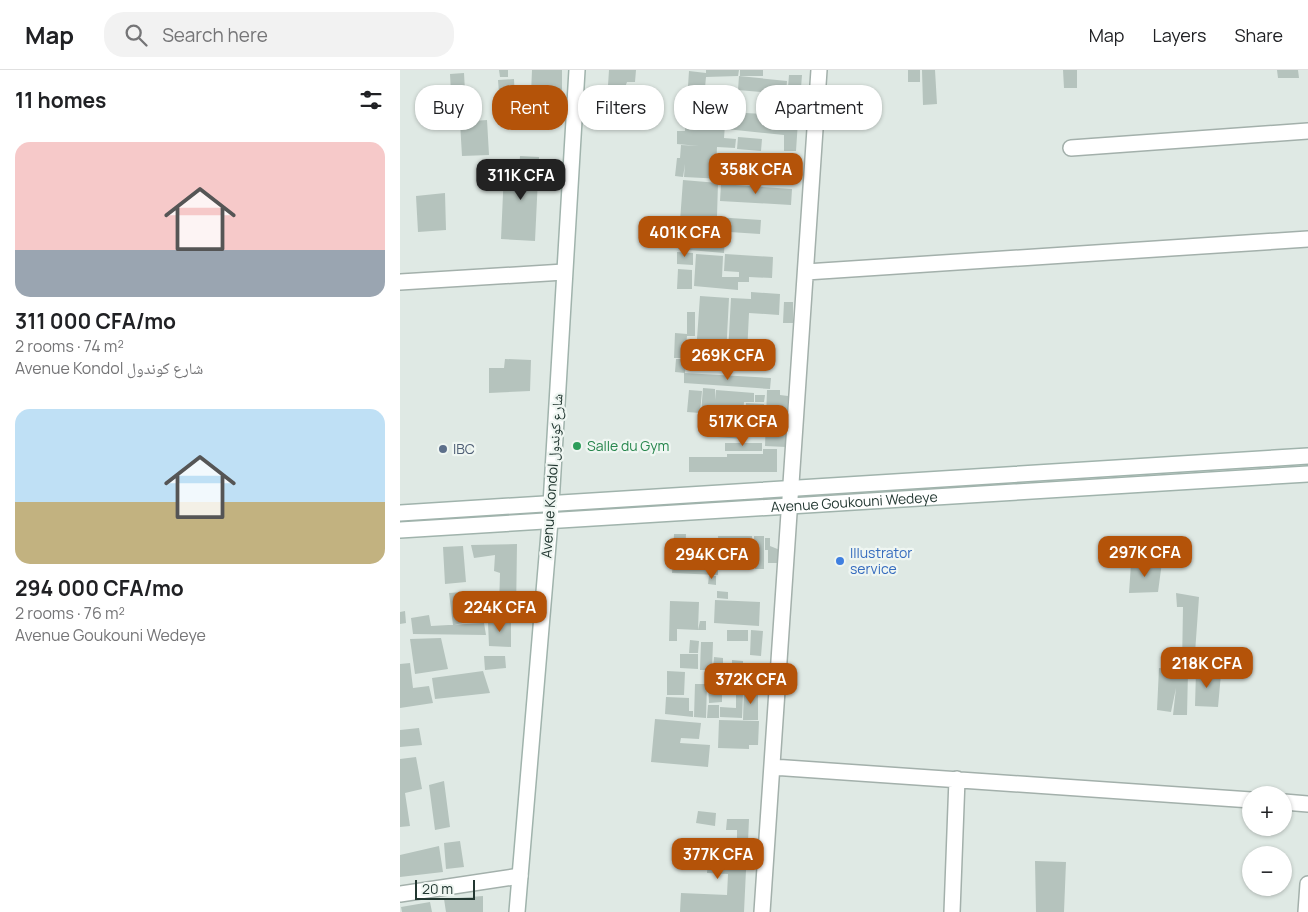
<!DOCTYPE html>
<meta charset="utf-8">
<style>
:root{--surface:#fff;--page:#f2f2f2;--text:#202124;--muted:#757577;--line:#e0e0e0;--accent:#b45309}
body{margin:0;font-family:Manrope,"Noto Naskh Arabic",sans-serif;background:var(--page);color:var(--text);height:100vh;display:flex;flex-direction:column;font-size:19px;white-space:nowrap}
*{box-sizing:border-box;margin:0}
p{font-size:16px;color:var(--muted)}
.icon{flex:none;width:28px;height:28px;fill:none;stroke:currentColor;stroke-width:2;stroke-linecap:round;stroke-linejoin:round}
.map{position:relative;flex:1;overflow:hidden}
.side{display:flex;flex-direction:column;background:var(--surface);width:400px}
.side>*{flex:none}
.hud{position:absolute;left:15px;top:15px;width:475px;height:45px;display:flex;gap:10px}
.controls{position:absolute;left:842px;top:716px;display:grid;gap:10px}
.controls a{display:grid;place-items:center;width:50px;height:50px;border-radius:50%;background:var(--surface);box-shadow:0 1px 4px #0004;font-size:25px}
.scale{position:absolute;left:15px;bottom:12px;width:60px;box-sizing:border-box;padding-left:5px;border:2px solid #223731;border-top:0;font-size:14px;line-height:18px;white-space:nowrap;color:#223731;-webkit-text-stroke:4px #eff6f2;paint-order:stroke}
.price{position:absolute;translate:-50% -42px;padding:0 11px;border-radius:10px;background:var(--accent);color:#fff;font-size:16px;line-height:32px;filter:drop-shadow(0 1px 2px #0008)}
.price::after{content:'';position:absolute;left:50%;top:30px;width:15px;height:11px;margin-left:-8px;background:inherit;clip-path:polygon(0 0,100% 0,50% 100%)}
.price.active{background:#222;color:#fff}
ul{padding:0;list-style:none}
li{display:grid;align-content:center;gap:10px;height:265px;padding:0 15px}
li span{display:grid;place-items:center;height:155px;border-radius:15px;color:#555}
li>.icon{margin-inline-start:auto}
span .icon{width:90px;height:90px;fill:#fffc;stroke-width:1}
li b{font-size:21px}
h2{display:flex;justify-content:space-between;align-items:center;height:60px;padding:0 15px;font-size:21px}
.chip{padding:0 18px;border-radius:20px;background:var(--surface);box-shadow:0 1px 4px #0004;font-size:18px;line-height:45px}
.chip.active{background:var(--accent);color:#fff}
header{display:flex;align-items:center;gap:30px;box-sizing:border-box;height:70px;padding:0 25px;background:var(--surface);border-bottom:1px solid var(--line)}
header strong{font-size:24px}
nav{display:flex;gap:28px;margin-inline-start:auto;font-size:18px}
.search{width:350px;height:45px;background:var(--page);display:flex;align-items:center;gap:12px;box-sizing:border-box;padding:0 18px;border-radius:20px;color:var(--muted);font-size:19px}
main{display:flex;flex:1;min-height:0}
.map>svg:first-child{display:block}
.building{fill:#b5c3bd}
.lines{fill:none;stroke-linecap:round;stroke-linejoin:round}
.street-casing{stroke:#a3b0ab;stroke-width:18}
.secondary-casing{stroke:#a0b3ac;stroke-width:18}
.street{stroke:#fff;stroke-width:15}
.secondary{stroke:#fff;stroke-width:15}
.leisure-dot{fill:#2e9e5b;stroke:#eff6f2;stroke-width:2}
.service-dot{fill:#5c6f8a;stroke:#eff6f2;stroke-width:2}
.shop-dot{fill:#3f7fe0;stroke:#eff6f2;stroke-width:2}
.labels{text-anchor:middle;stroke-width:4.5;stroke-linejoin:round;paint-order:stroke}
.leisure-label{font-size:14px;fill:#27864d;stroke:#eff6f2;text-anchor:start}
.service-label{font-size:14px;fill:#4e5e75;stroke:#eff6f2;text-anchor:start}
.street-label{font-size:14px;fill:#223731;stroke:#eff6f2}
.shop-label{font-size:14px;fill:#366cbe;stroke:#eff6f2;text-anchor:start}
</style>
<header>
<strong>Map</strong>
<div class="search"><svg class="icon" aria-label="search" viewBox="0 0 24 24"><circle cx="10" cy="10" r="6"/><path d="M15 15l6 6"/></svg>Search here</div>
<nav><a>Map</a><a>Layers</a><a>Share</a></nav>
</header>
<main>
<section class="side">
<h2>11 homes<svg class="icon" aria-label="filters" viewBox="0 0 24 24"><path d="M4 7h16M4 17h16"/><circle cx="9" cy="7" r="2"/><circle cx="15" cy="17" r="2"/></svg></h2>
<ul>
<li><span style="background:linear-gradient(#f6c9c9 70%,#9aa5b1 0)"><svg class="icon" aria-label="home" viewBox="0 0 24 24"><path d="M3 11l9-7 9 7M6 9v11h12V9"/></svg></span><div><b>311 000 CFA/mo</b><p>2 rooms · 74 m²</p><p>Avenue Kondol شارع كوندول</p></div></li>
<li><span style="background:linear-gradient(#bfe0f5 60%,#c2b280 0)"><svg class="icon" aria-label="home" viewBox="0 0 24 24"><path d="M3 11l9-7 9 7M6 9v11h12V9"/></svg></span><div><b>294 000 CFA/mo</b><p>2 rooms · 76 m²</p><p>Avenue Goukouni Wedeye</p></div></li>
</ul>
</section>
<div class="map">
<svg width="908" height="842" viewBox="0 0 908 842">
<rect width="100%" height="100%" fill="#dfe9e4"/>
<path class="building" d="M99 0H108V7H100Z
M132 0H162V20H151V25L131 24Z
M209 0H236L235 12H227L223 23 218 25V32L207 31Z
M306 0H339L338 6 306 7 302 50 304 41H326L324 68 336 69 335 78 317 77 316 98 342 99V110L284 107 285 94 283 107 275 106 277 88H280L281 75 299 76 277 74V61H285L289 1 306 3Z
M340 0H363V6H340Z
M508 0H520V12H508Z
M522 0H535L537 34 523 35Z
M663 0H677V18H664Z
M877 0H898L899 8H878Z
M64 3 65 21 75 20 77 50 41 51 40 24 51 23 50 4Z
M389 5H402L400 31 387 30Z
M339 6 387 11 386 24 338 20Z
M114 9 116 48 101 49 98 10Z
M131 25 152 27 151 51 130 50Z
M399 37H405V51H398L396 81H384V65L326 59 327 42 399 46Z
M87 50 89 85 62 86 60 52Z
M338 67 362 69 361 81 337 79Z
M120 86 139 87 135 171 101 169 104 101H119Z
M283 110 318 113 317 146 305 147H312L311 167 325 168 324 183 278 179Z
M321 114 392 119 391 135 320 131Z
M45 123 46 160 18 162 16 126Z
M315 147 361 150 360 164 314 161Z
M277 182 293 183V195L277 194Z
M296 184 323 186 322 207H339V202L324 201 325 184 373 187 372 208 349 207V212H338V220L294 216Z
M278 199 292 200V219H277Z
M351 222 380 224 379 245 349 243 347 284 328 283 331 228 351 229Z
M300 226 329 228 326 285 296 283Z
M384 232H393V253H383Z
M287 242H295V266H287L286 275H295V288H274L275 263 287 264Z
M105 289 131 290 130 321 89 323V298H104Z
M276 289H286L285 303 275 302Z
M284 303 371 308 370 319 284 313Z
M303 318 315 319V330L316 320 354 323V332H344L343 346 301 343Z
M289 320 302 321 300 343 287 342Z
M367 320H380V325L388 326 386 377 365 376Z
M355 325H365L364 332H355Z
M346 333 364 334 363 367 344 366V355L343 369 317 367 319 346 345 348Z
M325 373H362V381H325Z
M363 379H377V402H289V387H327V384H363Z
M274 464H286L285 488H273Z
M318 466H352L353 496 318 497V505L272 503 273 489 319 491Z
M354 466H364V499H355Z
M365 468H370V476L380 480V493H368V480H365Z
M117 474 116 544 84 548 83 537H99L100 503 94 501 95 485 74 488 71 475Z
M63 476 66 512 45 514 43 477Z
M748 491 762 492 758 522 729 523 731 494 747 495Z
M309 506H316V515L308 514Z
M75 521 82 549 53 555 49 523Z
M317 521 328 522V529L317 528Z
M776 523 799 527 794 597 782 596 783 537H777Z
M315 530 360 532 359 556 314 553Z
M270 531 299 532 298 560 300 551H306V560H298L277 559V571H269Z
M5 541 6 553 0 554V542Z
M29 545 31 556 84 553 86 565 13 564 11 548Z
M111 549V577L89 576 88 552Z
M327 560H348V571H327Z
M351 560 363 561 361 586 350 585Z
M41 568 48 599 15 604 10 569Z
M290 570 299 571 298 583H289Z
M301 572H313L312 600H300Z
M280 584H298V599L280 598Z
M84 586H105L106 598 85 600Z
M314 587 323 588V600L313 599Z
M332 590 343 591V601H332Z
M10 593 13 618 29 616 33 633 0 638V594Z
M759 598 788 601 787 645H773L776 618 771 642 757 640Z
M83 601 90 623 35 629 32 608Z
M267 601 285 602 284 625H267Z
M796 601 821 604 818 637 795 636Z
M350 602H360V611H350Z
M326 608 340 609 339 622H343L342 648 320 647V637L336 638V622H326Z
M322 609V632L309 633 308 610Z
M295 614H307L306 648 294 647Z
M344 619 358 620V650H343Z
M266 627 289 628V641H293V647L265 644Z
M308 635H319V648H307Z
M255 649 301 653 299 669 281 668 280 673 310 675 308 697 251 692Z
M319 650 359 651 358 675H349V679L318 678Z
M19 658 22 675 0 677V660Z
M16 687 22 719 5 723 10 756 0 757V689Z
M44 711 50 757 35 760 29 715Z
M298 741 316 743 315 756 296 753Z
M327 749H349L348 772H337V760H326Z
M60 771 64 797 46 799 44 773Z
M39 776 43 802 0 807V785Z
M282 776 347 779 344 842H280L281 823 327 825 328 804 307 803 308 791 282 790Z
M635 791 666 792 664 842H636Z
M83 826V842H46L44 829Z
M30 832 32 842H2L1 837Z"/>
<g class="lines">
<defs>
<path id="street" d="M671 78 908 61
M406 202 908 169
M0 212 164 202
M372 697 851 730
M884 732 908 734
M0 824 120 806
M362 842 419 0
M552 842 557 709
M906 842 908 814"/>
<g id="secondary">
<path d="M0 443 908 386"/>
<path id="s1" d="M0 460 908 404"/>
<path d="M117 842 150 451 177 0"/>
</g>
</defs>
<use href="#street" class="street-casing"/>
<use href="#secondary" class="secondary-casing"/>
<use href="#street" class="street"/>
<use href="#secondary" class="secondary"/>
</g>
<circle class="leisure-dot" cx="177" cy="376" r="5"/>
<circle class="service-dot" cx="43" cy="379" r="5"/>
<circle class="shop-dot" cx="440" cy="491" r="5"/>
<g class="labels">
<g class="leisure-label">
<text x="187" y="381">Salle du Gym</text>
</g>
<g class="service-label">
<text x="53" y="384">IBC</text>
</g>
<g class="street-label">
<text transform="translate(152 406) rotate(-86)" y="5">Avenue Kondol شارع كوندول</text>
<text dy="5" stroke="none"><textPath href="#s1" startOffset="455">Avenue Goukouni Wedeye</textPath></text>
</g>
<g class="shop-label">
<text x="450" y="488">Illustrator<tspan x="450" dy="16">service</tspan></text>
</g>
</g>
</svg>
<div class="controls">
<a>+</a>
<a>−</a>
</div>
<div class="scale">20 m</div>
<b class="price" style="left:356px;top:125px">358K CFA</b>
<b class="price active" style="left:121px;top:131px">311K CFA</b>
<b class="price" style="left:285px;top:188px">401K CFA</b>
<b class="price" style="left:328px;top:311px">269K CFA</b>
<b class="price" style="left:343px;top:377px">517K CFA</b>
<b class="price" style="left:745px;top:508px">297K CFA</b>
<b class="price" style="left:312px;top:510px">294K CFA</b>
<b class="price" style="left:100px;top:563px">224K CFA</b>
<b class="price" style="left:807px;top:619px">218K CFA</b>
<b class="price" style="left:351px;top:635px">372K CFA</b>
<b class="price" style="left:318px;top:810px">377K CFA</b>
<div class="hud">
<a class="chip">Buy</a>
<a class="chip active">Rent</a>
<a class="chip">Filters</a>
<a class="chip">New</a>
<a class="chip">Apartment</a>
</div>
</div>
</main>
